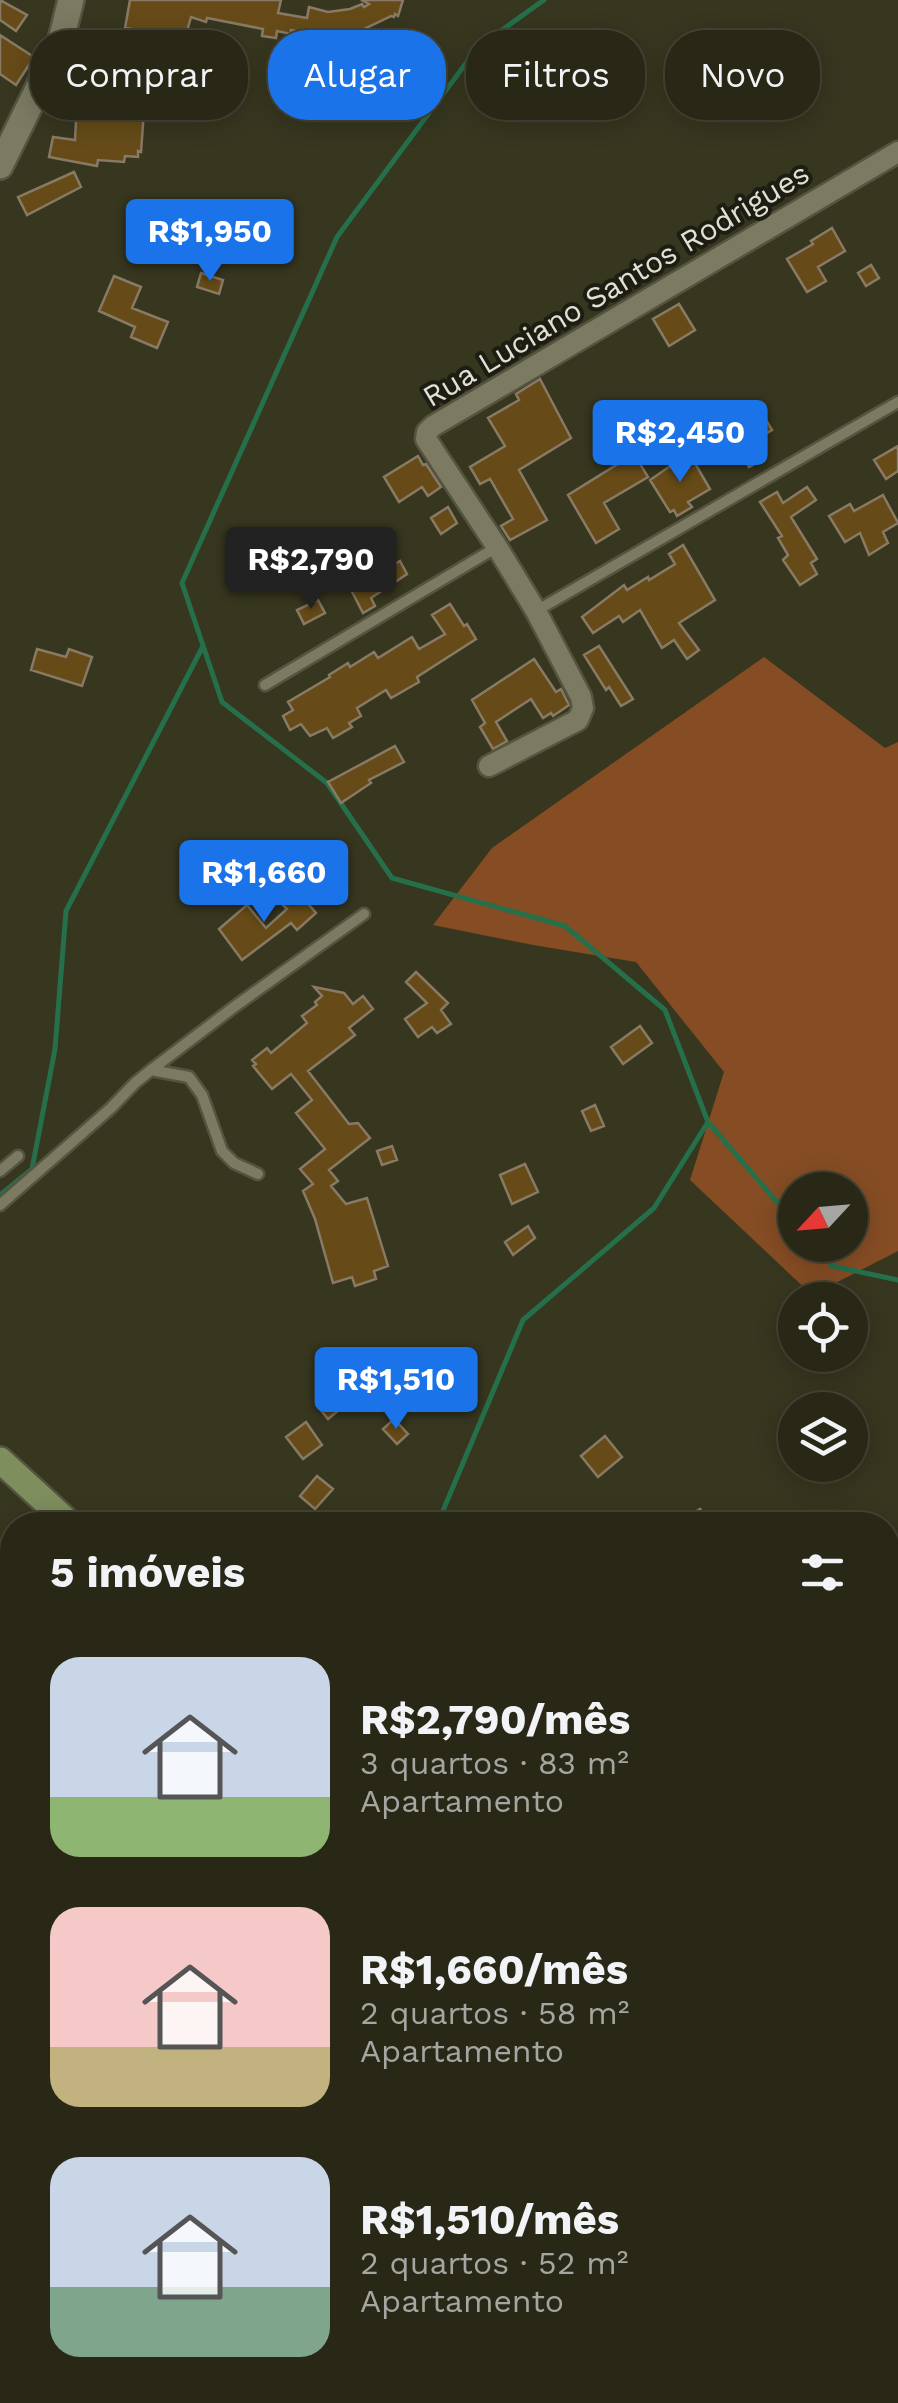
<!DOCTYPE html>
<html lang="pt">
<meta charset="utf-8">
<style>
:root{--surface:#292817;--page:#353424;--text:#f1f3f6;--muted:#a5a6a1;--line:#454436;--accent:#1a73e8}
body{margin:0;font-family:"Work Sans",sans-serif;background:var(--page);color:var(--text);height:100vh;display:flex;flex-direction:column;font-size:38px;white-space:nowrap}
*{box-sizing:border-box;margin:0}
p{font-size:32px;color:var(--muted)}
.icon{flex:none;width:55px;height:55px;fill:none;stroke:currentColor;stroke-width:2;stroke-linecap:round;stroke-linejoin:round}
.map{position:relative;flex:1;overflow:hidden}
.details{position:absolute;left:0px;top:1512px;width:900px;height:892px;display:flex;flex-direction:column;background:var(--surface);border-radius:40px 40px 0 0;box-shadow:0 5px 25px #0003,0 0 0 2px var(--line)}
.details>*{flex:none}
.guide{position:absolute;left:30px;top:30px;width:840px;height:90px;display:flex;gap:20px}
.needle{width:65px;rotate:244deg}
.buttons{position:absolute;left:778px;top:1172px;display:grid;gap:20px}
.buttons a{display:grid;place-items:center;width:90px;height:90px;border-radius:50%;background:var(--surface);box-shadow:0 5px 25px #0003,0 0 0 2px var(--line);font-size:50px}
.price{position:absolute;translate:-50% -85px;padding:0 22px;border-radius:10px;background:var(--accent);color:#fff;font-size:32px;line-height:65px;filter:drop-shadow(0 2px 5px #0008)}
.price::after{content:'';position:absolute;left:50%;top:60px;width:30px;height:22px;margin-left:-15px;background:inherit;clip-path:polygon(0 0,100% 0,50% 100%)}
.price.active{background:#222;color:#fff}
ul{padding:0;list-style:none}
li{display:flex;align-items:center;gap:30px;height:250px;padding:0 50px}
li span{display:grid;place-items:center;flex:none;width:280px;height:200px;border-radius:30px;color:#555}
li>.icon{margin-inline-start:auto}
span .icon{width:120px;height:120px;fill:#fffc;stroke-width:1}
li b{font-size:42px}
h2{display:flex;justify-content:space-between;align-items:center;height:120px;padding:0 50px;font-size:42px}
.pill{padding:0 35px;border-radius:40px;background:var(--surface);box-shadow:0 5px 25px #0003,0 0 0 2px var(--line);font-size:35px;line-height:90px}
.pill.active{background:var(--accent);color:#fff}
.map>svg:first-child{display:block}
.forest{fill:#864d24;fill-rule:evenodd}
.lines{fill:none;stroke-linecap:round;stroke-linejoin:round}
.stream{stroke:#25704b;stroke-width:5}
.building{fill:#664b18;stroke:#887a64;stroke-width:2.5}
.service-casing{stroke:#555440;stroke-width:15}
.minor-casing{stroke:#555440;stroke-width:25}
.tertiary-casing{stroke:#555440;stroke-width:30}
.secondary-casing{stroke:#555440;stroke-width:30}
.service{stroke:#7c7b62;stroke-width:10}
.minor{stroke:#7c7b62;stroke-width:20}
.tertiary{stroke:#7c7b62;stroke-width:25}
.secondary{stroke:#7e8e5d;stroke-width:25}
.labels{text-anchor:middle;stroke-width:8;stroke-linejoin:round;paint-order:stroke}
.street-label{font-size:30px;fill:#e1e1d3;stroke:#1d1d13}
</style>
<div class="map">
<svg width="898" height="2403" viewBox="0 0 898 2403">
<rect width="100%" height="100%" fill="#37361f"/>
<path class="forest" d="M764 657 885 748 898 742V1251L812 1295 690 1180 724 1072 636 962 533 945 433 925 492 848ZM795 1190H850V1245H795Z
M888 2260 898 2278V2403H605L602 2393 888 2392Z
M0 2368 7 2381 12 2382V2392L47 2393 82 2403H0Z"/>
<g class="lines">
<path class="stream" d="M544 0 478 47 337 237 182 583 222 702 327 783 392 878 565 926 665 1010 708 1122 795 1223
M0 1195 32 1169 55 1049 66 911 203 646
M814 1245 832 1266 898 1280
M437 1525 523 1320 654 1208 708 1122
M795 2392 800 2403"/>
</g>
<path class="building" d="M0 0 27 15 16 31 0 20Z
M130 0H281L278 13 307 18 309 7 328 12 350 9 362 4 364 7 369 4 361 0H403L398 16 395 14 394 17 391 16 339 41 291 30V34L277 31 276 38 262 36 263 29 207 18 206 22 191 17 182 49 221 52 219 71 155 64 158 38 150 36 151 32 125 28Z
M0 35 34 57 16 85 0 74Z
M91 71 111 75 110 79 146 83 141 152 138 151V157L125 156 124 162 98 160 97 166 49 157 53 137 75 140 77 104H85Z
M726 85 740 108 719 120 705 98Z
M74 172 81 187 27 215 18 197Z
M832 228 845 251 818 267 826 281 807 292 787 259 813 244 811 241Z
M871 265 879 278 866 286 858 273Z
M201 273 223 280 219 294 197 287Z
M114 276 141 287 132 308 168 322 157 348 131 337 135 327 99 311Z
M679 304 695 330 669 346 653 319Z
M540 379 571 438 519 470 547 520 510 540 501 526 513 519 490 479 480 484 470 467 505 446 488 418 519 400 516 394Z
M765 418 772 430 758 438 751 426Z
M683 431 692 448 679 457 669 439Z
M748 432 764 459 749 467 734 440Z
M898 446V471L886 479 874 460Z
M689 453 710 489 688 502 692 507 677 516 674 510 670 512 650 480Z
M634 454 648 477 604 503 619 529 596 543 568 495Z
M418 456 423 465 426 464 441 487 428 496 422 487 399 502 384 477Z
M807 487 816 500 791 517 817 559 811 563 817 574 800 585 783 560 788 555 778 538 782 536 760 502 777 492 783 503Z
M883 495 898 523 883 532 888 543 869 555 860 533 845 542 829 516 850 504 854 511Z
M448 507 457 523 441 534 431 518Z
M683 545 715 600 679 623 699 650 687 659 674 640 662 648 640 610 623 622 619 616 593 633 582 617 624 585 627 590 648 577 649 580 675 564 669 554Z
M400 561 407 574 371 598 375 606 363 613 348 584 359 577 362 582Z
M318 600 325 613 304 624 297 610Z
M450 604 464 626 467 624 476 639 417 677 419 682 391 698 386 690 357 708 361 716 349 723 352 727 333 738 327 728 310 736 301 724 290 730 283 716 293 710 288 702 330 677 329 675 348 663 350 667 374 652 378 658 412 637 419 649 445 634 432 615Z
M599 646 633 699 621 706 609 687 606 690 584 655Z
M37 649 66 657 69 649 92 657 82 686 31 670Z
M534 659 556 692 561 689 569 705 553 716 551 713 543 718 531 699 496 722 507 741 493 749 480 727 485 723 472 700Z
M395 746 404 762 369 780 371 783 341 803 328 782Z
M296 890 316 913 297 930 291 923 242 960 219 929 247 905 266 928 287 909 281 903Z
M416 972 448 1003 441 1010 451 1024 437 1033 432 1027 418 1037 405 1019 427 1003 406 982Z
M314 987 344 993 353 1004 363 996 373 1009 349 1028 355 1035 308 1071 349 1124 358 1123 370 1138 329 1170 338 1181 331 1186 346 1204 367 1198 388 1266 374 1271 376 1279 355 1286 352 1277 333 1283 315 1219 303 1191 313 1184 300 1169 325 1149 296 1113 312 1100 291 1074 272 1089 253 1066 256 1064 252 1060 267 1048 271 1053 307 1023 302 1016 317 1005 315 1002 322 996Z
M640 1026 652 1043 623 1064 611 1047Z
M595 1105 604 1126 591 1131 582 1111Z
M392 1146 397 1160 382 1165 377 1151Z
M525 1164 538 1192 512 1204 500 1175Z
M528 1226 535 1238 513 1255 505 1242Z
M356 1378 365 1389 328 1419 319 1408Z
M394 1419 408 1434 397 1444 383 1429Z
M306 1422 322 1445 303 1459 286 1437Z
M605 1436 622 1457 598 1477 581 1456Z
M317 1476 333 1489 315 1509 300 1496Z
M700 1509 710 1525H674Z"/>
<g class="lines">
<defs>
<path id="service" d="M536 611 898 402
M265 685 497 547
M151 1070 234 1007 364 914
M0 1171 18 1156
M0 1205 111 1108 135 1083 151 1070 189 1077 202 1095 222 1151 234 1163 258 1174"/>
<path id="minor" d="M489 766 578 720 583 708 581 697 536 611 497 547 426 439 427 432 433 426 898 152
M0 1757 12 1771
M0 1851 12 1846
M0 2213 12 2243
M318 2392 325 2403
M587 2392 593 2403
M435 2403 444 2392"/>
<path id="tertiary" d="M0 166 60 44 71 0"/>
<path id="secondary" d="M0 1460 71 1525
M888 1941 898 1953"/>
</defs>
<use href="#service" class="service-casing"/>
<use href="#minor" class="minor-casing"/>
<use href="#tertiary" class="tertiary-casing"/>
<use href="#secondary" class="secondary-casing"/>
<use href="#service" class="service"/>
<use href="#minor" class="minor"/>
<use href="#tertiary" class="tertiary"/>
<use href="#secondary" class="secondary"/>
</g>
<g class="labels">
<g class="street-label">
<text transform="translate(616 285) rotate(-31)" y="10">Rua Luciano Santos Rodrigues</text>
</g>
</g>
</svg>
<div class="buttons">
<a><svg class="needle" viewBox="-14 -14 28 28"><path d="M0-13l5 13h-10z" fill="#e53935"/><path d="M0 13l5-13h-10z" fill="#a5a6a1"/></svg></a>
<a><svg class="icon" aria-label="locate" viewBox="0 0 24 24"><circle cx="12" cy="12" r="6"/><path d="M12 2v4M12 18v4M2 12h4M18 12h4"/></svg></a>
<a><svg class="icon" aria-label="layers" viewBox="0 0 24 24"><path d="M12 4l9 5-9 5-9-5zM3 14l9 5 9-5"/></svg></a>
</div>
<b class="price" style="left:210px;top:284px">R$1,950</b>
<b class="price" style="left:680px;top:485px">R$2,450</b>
<b class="price active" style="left:311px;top:612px">R$2,790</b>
<b class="price" style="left:264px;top:925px">R$1,660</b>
<b class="price" style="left:396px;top:1432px">R$1,510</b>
<div class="guide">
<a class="pill">Comprar</a>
<a class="pill active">Alugar</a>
<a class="pill">Filtros</a>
<a class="pill">Novo</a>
</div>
<section class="details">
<h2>5 imóveis<svg class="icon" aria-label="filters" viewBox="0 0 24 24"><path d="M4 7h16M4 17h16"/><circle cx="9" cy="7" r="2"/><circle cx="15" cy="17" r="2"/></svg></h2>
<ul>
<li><span style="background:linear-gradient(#c9d6e8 70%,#8fb573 0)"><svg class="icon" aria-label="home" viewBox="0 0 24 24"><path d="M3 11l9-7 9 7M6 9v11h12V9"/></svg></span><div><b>R$2,790/mês</b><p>3 quartos · 83 m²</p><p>Apartamento</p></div></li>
<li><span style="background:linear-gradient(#f6c9c9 70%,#c2b280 0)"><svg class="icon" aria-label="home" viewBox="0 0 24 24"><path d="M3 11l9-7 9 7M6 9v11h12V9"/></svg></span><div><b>R$1,660/mês</b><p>2 quartos · 58 m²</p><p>Apartamento</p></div></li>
<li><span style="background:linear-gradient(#c9d6e8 65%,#7fa58c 0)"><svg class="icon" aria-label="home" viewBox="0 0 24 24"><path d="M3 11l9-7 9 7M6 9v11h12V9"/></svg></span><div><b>R$1,510/mês</b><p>2 quartos · 52 m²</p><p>Apartamento</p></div></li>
</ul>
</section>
</div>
